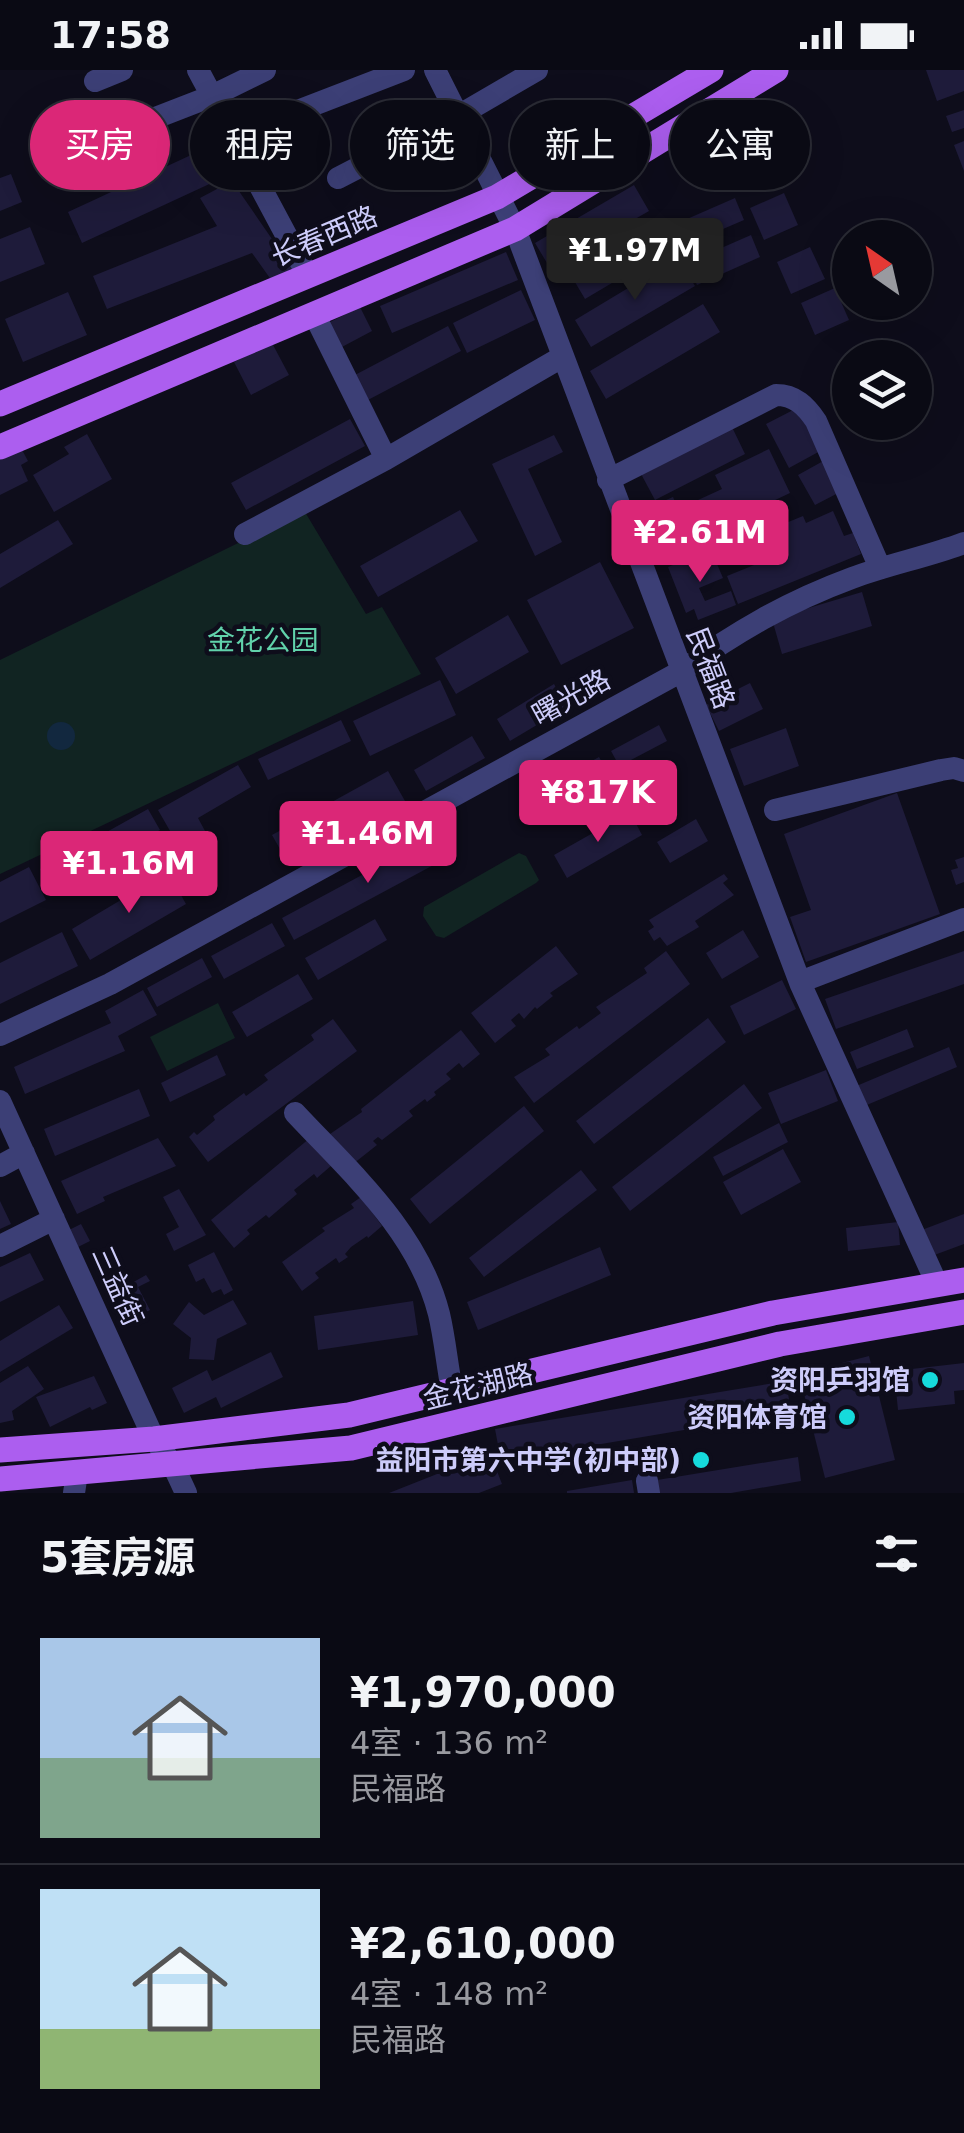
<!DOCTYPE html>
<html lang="zh">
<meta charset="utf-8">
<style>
:root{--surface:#0a0a14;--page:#13131d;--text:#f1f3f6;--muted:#999aa0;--line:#2a2b34;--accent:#db2777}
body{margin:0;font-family:"DejaVu Sans","Noto Sans SC",sans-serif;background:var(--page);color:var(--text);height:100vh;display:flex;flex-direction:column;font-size:38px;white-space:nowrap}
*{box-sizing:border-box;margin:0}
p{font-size:32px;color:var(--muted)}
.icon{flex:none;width:55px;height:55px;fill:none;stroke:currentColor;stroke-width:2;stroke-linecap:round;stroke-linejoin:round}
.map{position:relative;height:1423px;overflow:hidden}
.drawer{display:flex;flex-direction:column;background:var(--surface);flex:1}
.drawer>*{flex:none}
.banner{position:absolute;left:30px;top:30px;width:905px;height:90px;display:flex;gap:20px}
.needle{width:65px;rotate:326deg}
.fabs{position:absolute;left:832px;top:150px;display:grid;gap:20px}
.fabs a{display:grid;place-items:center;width:100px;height:100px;border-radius:50%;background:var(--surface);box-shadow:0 10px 40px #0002,0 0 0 2px var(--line);font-size:50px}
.price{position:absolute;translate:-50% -85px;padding:0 22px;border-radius:10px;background:var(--accent);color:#fff;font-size:32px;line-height:65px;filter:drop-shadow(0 2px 5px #0008)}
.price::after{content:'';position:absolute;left:50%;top:60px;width:30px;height:22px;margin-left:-15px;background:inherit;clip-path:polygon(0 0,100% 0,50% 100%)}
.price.on{background:#222;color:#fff}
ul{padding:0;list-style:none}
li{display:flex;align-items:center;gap:30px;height:250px;padding:0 40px}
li+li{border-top:2px solid var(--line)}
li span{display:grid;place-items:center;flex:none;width:280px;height:200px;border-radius:0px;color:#555}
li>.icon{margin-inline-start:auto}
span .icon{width:120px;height:120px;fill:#fffc;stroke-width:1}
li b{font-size:42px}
h2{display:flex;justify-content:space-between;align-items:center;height:120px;padding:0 40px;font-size:42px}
.tag{padding:0 35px;border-radius:45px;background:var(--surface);box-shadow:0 10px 40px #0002,0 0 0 2px var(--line);font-size:35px;line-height:90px}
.tag.on{background:var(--accent);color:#fff}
.status{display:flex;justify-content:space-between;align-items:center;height:70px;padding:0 50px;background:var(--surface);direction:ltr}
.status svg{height:28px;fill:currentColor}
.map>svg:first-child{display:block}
.green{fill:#112422}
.water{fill:#12283f}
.building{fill:#1e1b3a}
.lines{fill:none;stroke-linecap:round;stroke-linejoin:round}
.minor{stroke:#3c3f76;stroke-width:22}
.major{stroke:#ac5eef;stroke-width:25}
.poi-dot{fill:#16dadc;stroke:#0e0d1b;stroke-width:4}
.labels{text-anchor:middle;stroke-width:9;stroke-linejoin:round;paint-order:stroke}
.street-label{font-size:28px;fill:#cdccfa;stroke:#0e0d1b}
.park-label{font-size:28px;fill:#61d2ab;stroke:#0e0d1b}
.poi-label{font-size:28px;font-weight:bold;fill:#cdccfa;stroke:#0e0d1b;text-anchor:end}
</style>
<div class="status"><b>17:58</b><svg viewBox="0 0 49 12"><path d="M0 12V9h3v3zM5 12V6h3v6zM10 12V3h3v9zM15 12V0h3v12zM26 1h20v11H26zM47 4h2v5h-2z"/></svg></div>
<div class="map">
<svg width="964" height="1423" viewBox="0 0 964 1423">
<rect width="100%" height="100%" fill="#0e0d1b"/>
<path class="green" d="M301 442H305L366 544 382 537 421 604 0 804V590Z
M519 783 526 786 539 810 536 813 444 868 436 866 423 846 424 837Z
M218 933 235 968 167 1001 150 967Z"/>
<path class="water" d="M47 666a14 14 0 1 1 28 0a14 14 0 1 1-28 0Z"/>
<path class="building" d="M926 0H964V21L937 31Z
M745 31 755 55 721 70 711 46Z
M964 40V58L952 62 946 46Z
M964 71V101L954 75Z
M217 73 231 104 82 173 68 142Z
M768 75 782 107 749 122 734 91Z
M11 104 22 132 0 141V108Z
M232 111 292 198 272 211 252 183 107 239 93 206 217 156 200 128Z
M634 115 649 141 550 198 535 173Z
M784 123 798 155 764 170 750 138Z
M735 128 744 150 681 177 671 156Z
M655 151 671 178 585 229 569 202Z
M30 157 45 194 0 212V169Z
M751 165 760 187 697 215 687 193Z
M810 177 825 209 791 224 777 192Z
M506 182 518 210 392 263 380 236Z
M678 188 695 216 591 277 575 250Z
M835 218 849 250 815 265 801 233Z
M521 220 535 250 467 283 453 253Z
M68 222 87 265 23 292 5 249Z
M703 234 720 262 606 329 590 301Z
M360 237 372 261 340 278 328 253Z
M448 256 461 281 366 331 353 306Z
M272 273 289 305 251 325 234 292Z
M799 337 822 380 789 398 766 354Z
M350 349 365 376 246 440 231 413Z
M731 355 745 384 655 430 640 402Z
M87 364 112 409 54 442 33 405 69 384 64 377Z
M554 365 563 382 528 399 562 472 535 486 492 394Z
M21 378 28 391 21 395 28 411 0 425V389Z
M769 379 790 423 699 466 685 436 722 419 715 405Z
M825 390 842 421 815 435 798 405Z
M673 427 691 470 659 484 641 441Z
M460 440 478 471 378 527 360 496Z
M833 441 844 466 853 463 861 484 738 534 727 506 759 493 749 468 803 446 806 453Z
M58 450 73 474 0 518V484Z
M711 480 723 508 699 518 705 531 731 521 736 535 698 550 694 539 686 543 668 497Z
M600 492 634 558 561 595 527 530Z
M862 522 872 556 782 584 772 549Z
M508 545 529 582 456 624 435 588Z
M440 610 456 645 370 686 353 651Z
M750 613 763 639 719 661 706 635Z
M554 614 567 637 510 671 497 649Z
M341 650 351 671 268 710 258 689Z
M659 655 667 671 629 691 631 696 622 701 611 681Z
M786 658 799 696 744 716 730 679Z
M472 666 485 688 426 721 414 700Z
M599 687 611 708 537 750 525 728Z
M238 695 251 717 198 748 211 772 185 787 158 740Z
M388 701 405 731 289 795 272 765Z
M897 723 940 844 806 892 790 847 811 840 784 764Z
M148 739 160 760 51 820 40 799Z
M630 742 642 765 567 808 554 785Z
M696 749 708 771 670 793 657 772Z
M442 762 454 784 294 870 282 848Z
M964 787V812L956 815 951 800 958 798 955 790Z
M29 797 46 830 0 853V812Z
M168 802 186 834 90 890 72 859Z
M724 804 728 809 723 813 734 825 695 851 699 857 667 876 660 867 654 871 648 861 654 857 649 850Z
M375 849 387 870 318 910 305 888Z
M272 853 285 876 224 909 211 886Z
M743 860 759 887 722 909 706 883Z
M62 862 78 896 0 934V893Z
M556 876 578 904 550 923 553 926 537 939 535 937 524 949 519 943 511 950 516 956 495 973 471 943Z
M666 881 690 914 534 1033 514 1007 550 985 545 979 577 956 579 959 601 943 596 937 647 903 644 898Z
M964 881V914L836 959 825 929Z
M202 888 212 907 157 937 147 918Z
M298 904 313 929 247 967 232 942Z
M782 910 796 939 744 965 730 936Z
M143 920 157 945 118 966 125 981 25 1024 14 997 111 953 105 941Z
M708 948 726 972 594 1074 576 1051Z
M333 949 357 981 208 1092 189 1067 194 1062 197 1065 215 1050 213 1046 244 1023 246 1026 268 1010 264 1005 314 970 311 965Z
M907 959 914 977 857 999 850 982Z
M461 960 480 984 463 998 459 993 446 1004 451 1009 434 1022 436 1025 427 1032 425 1029 409 1041 413 1046 382 1070 378 1067 373 1071 377 1075 353 1094 330 1064 362 1042 361 1039Z
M949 977 957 997 862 1037 854 1017Z
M217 985 226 1005 170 1032 161 1013Z
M826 1000 838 1031 781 1054 768 1023Z
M744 1014 762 1038 630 1141 612 1117Z
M139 1019 150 1046 55 1086 44 1059Z
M524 1036 544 1061 430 1154 410 1129Z
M779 1053 788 1072 723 1106 713 1087Z
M158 1068 176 1096 103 1127 105 1131 77 1144 61 1111Z
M310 1068 332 1095 317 1108 314 1104 294 1120 297 1124 269 1148 266 1145 247 1160 250 1164 234 1178 211 1150Z
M783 1079 801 1112 741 1145 723 1112Z
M581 1100 597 1120 484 1207 469 1188Z
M179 1119 206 1165 174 1181 166 1164 179 1157 163 1127Z
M361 1127 382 1156 368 1168 367 1166 351 1177 345 1184 348 1187 339 1193 336 1188 315 1203 319 1208 302 1221 282 1192 325 1161 322 1158 354 1138 351 1134Z
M0 1131 11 1154 0 1159Z
M964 1144V1174L929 1187 919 1161Z
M898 1152 900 1175 848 1181 846 1158Z
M81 1154 90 1171 76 1178 67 1161Z
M600 1177 611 1205 478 1260 467 1232Z
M214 1182 233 1220 224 1225 221 1219 212 1223 204 1208 196 1212 188 1195Z
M30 1183 44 1210 0 1232V1197Z
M146 1205 150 1211 138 1217 150 1240 136 1247 121 1219Z
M233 1230 247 1254 217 1269 214 1290 189 1289 191 1268 173 1254 189 1232 204 1245Z
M413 1231 418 1265 318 1280 314 1246Z
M59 1235 73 1258 0 1302V1271Z
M271 1282 283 1307 221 1338 216 1327 184 1343 172 1318 207 1300 212 1311Z
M869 1286 895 1390 825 1408 799 1304Z
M964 1293V1320L954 1321 955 1334 898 1340 894 1301Z
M28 1296 44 1319 12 1341 14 1350 0 1353V1313Z
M94 1306 107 1333 92 1340 90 1337 50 1357 36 1327Z
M786 1311 791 1342 501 1391 495 1359Z
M490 1383 502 1414 479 1423H389Z
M798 1387 801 1411 731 1423H653L651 1411Z
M632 1410 634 1423H567V1421Z"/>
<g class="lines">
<path class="minor" d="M198 0 308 206
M435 0 515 159 801 915 937 1214
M95 11 122 0
M114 64 212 26 265 0
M233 66 404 0
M338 108 458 46 537 0
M314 244 386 389
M608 410 776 325C795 325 806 336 816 351L880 498
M245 464 386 389 562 287
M775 740 941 700 954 698 964 701
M800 912 964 849
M0 965 110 914 680 602C736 562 787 532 852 508 889 494 927 487 964 473
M0 1031 154 1369 173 1395 186 1423
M295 1043C351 1103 418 1161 439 1244 445 1269 447 1295 452 1320
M0 1096 24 1083
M0 1176 54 1149
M647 1411 649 1423
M74 1423 77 1403"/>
<path class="major" d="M0 334 497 127 711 0
M0 377 515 159 776 0
M0 1380 154 1369 349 1345 773 1243 964 1210
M0 1409 351 1378 780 1274 964 1242"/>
</g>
<g class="poi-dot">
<circle cx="930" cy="1310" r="10"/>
<circle cx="847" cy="1347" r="10"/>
<circle cx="701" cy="1390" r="10"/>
</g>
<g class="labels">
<g class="street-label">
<text transform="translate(324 166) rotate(-23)" y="10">长春西路</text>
<text transform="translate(711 598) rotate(69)" y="10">民福路</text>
<text transform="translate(571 627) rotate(-29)" y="10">曙光路</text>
<text transform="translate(118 1216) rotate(66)" y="10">三益街</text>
<text transform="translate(478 1316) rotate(-14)" y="10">金花湖路</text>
</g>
<g class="park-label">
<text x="263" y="580">金花公园</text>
</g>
<g class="poi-label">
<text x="910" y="1320">资阳乒羽馆</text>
<text x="827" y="1357">资阳体育馆</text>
<text x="681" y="1400">益阳市第六中学(初中部)</text>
</g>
</g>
</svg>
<div class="fabs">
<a><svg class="needle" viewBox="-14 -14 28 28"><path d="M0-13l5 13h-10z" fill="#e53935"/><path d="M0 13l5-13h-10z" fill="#999aa0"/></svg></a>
<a><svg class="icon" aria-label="layers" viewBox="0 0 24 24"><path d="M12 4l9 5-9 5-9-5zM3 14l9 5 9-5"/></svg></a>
</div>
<b class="price on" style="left:635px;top:233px">¥1.97M</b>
<b class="price" style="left:700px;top:515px">¥2.61M</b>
<b class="price" style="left:598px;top:775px">¥817K</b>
<b class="price" style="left:368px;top:816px">¥1.46M</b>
<b class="price" style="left:129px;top:846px">¥1.16M</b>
<div class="banner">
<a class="tag on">买房</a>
<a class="tag">租房</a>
<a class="tag">筛选</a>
<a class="tag">新上</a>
<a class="tag">公寓</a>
</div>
</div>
<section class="drawer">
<h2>5套房源<svg class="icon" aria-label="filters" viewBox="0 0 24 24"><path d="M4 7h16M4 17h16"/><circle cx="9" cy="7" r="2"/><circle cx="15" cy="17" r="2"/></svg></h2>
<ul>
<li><span style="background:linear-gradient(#a9c7e8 60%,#7fa58c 0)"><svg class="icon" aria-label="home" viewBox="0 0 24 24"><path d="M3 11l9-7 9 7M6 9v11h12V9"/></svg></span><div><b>¥1,970,000</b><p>4室 · 136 m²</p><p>民福路</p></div></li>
<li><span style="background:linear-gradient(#bfe0f5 70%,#8fb573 0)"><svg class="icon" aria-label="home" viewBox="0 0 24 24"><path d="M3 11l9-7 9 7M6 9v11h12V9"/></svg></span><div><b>¥2,610,000</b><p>4室 · 148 m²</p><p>民福路</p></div></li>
</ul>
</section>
